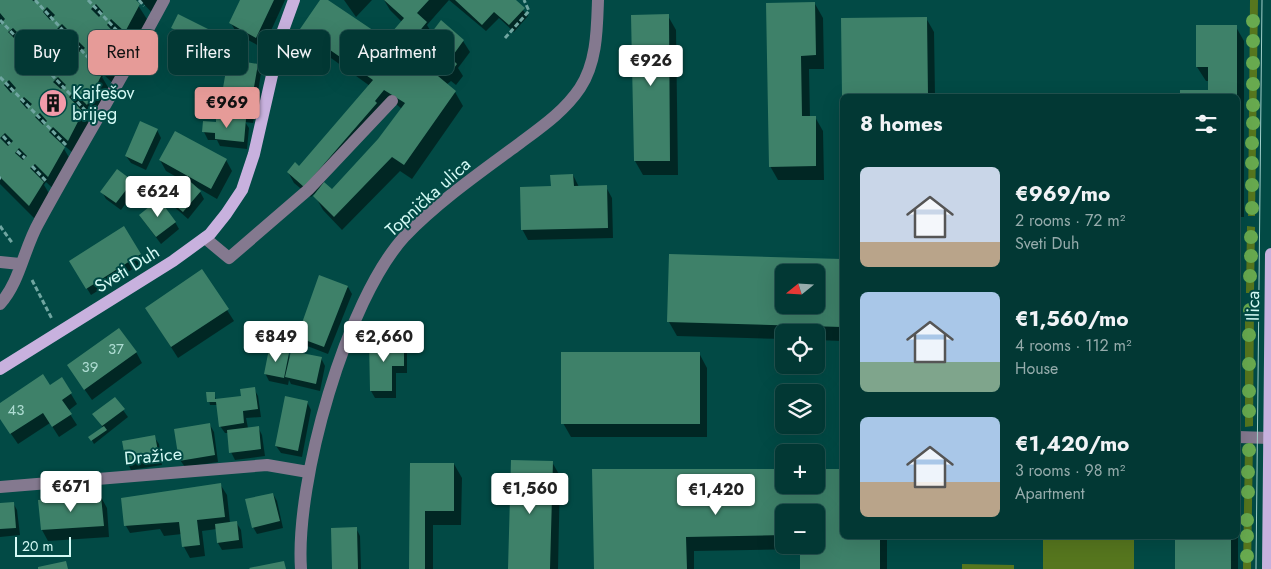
<!DOCTYPE html>
<meta charset="utf-8">
<style>
:root{--surface:#023834;--page:#0c3f3c;--text:#f1f3f6;--muted:#96acac;--line:#23524f;--accent:#e69b98}
body{margin:0;font-family:Jost,sans-serif;background:var(--page);color:var(--text);height:100vh;display:flex;flex-direction:column;font-size:19px;white-space:nowrap}
*{box-sizing:border-box;margin:0}
p{font-size:16px;color:var(--muted)}
.icon{flex:none;width:28px;height:28px;fill:none;stroke:currentColor;stroke-width:2;stroke-linecap:round;stroke-linejoin:round}
.map{position:relative;flex:1;overflow:hidden}
.panel{position:absolute;left:840px;top:94px;width:400px;height:445px;display:flex;flex-direction:column;background:var(--surface);border-radius:8px;box-shadow:0 5px 20px #0002,0 0 0 1px var(--line)}
.panel>*{flex:none}
.top-card{position:absolute;left:15px;top:30px;width:475px;height:45px;display:flex;gap:10px}
.needle{width:32px;rotate:252deg}
.buttons{position:absolute;left:775px;top:264px;display:grid;gap:10px}
.buttons a{display:grid;place-items:center;width:50px;height:50px;border-radius:8px;background:var(--surface);box-shadow:0 5px 20px #0002,0 0 0 1px var(--line);font-size:25px}
.scale{position:absolute;left:15px;bottom:12px;width:56px;box-sizing:border-box;padding-left:5px;border:2px solid #d4faf5;border-top:0;font-size:14px;line-height:18px;white-space:nowrap;color:#d4faf5;-webkit-text-stroke:4px #024a45;paint-order:stroke}
.price{position:absolute;translate:-50% -42px;padding:0 11px;border-radius:5px;background:#fff;color:#222;font-size:16px;line-height:32px;filter:drop-shadow(0 1px 2px #0008)}
.price::after{content:'';position:absolute;left:50%;top:30px;width:15px;height:11px;margin-left:-8px;background:inherit;clip-path:polygon(0 0,100% 0,50% 100%)}
.price.selected{background:var(--accent);color:#111}
ul{padding:0;list-style:none}
li{display:flex;align-items:center;gap:15px;height:125px;padding:0 20px}
li span{display:grid;place-items:center;flex:none;width:140px;height:100px;border-radius:8px;color:#555}
li>.icon{margin-inline-start:auto}
span .icon{width:60px;height:60px;fill:#fffc;stroke-width:1}
li b{font-size:21px}
h2{display:flex;justify-content:space-between;align-items:center;height:60px;padding:0 20px;font-size:21px}
.chip{padding:0 18px;border-radius:8px;background:var(--surface);box-shadow:0 5px 20px #0002,0 0 0 1px var(--line);font-size:18px;line-height:45px}
.chip.selected{background:var(--accent);color:#111}
.map>svg:first-child{display:block}
.green{fill:#56761e}
.shadow{fill:#0007;fill-rule:evenodd}
.building{fill:#3e8169;fill-rule:evenodd}
.lines{fill:none;stroke-linecap:round;stroke-linejoin:round}
.path{stroke:#70a6a1;stroke-width:3;stroke-dasharray:5 2.5;stroke-linecap:butt}
.minor{stroke:#84798f;stroke-width:12}
.major{stroke:#c8b1de;stroke-width:12}
.tram{stroke:#a2d0cb;stroke-width:1}
.tree{fill:#68aa4f}
.labels{text-anchor:middle;stroke-width:4;stroke-linejoin:round;paint-order:stroke}
.number-label{font-size:15px;fill:#aedcd2}
.poi-label{font-size:18px;fill:#d4faf5;stroke:#024a45;text-anchor:start}
.street-label{font-size:18px;fill:#d4faf5;stroke:#024a45}
</style>
<div class="map">
<svg width="1271" height="569" viewBox="0 0 1271 569">
<rect width="100%" height="100%" fill="#024a45"/>
<path class="green" d="M1250 0H1258L1255 216H1248Z
M1247 226 1255 227 1254 293H1246Z
M1245 305H1254L1253 426 1245 427Z
M1253 441 1251 569H1243L1245 446Z
M1043 536H1134V569H1043Z
M962 564 1014 565V569H962Z"/>
<path class="shadow" d="M0 0H137L136 2 150 24 136 50 123 37 120 40 131 59 116 86 104 75 102 77 112 94 98 123 86 110 83 113 93 131 79 158 60 142 74 166 59 194 46 182 44 185 54 202 40 224 0 184ZM48 58 40 66V62Z
M140 0H163L154 15Z
M242 0H285L263 48 237 34 231 23Z
M321 0H326L390 44 402 22 390 10 384 0H514L528 16 514 32 499 18 486 31 449 0 427 25 430 30 423 39 426 41 441 22 463 41 470 52 458 68 463 76 456 85 451 81 446 85 455 92 463 106 412 179 400 171 342 230 323 210 314 194 311 197 294 183 288 172 299 168 370 86 310 43 302 29ZM412 51 415 56 414 62 407 57ZM391 100 402 109 379 140 332 191 323 183 383 114Z
M344 0H372L356 17Z
M815 4 823 18 824 69H809L810 117H815L823 131 824 180H778L770 166Z
M633 16H668L676 30 678 175H643L635 161Z
M926 18 934 32 935 96H843L842 19Z
M1236 27 1244 41V217H1238V96H1182V91H1209V81H1206L1197 67Z
M173 28 210 30 214 38 208 50 177 35Z
M257 65 261 73 253 123 245 122 249 128 247 149 220 146 217 140H208L204 132V122L217 123 225 119 221 110Z
M157 130 161 138 146 170 131 163 126 156Z
M160 160H226L232 171 217 199 198 188 204 199 188 219 171 204 167 197 182 180 166 171Z
M573 175 579 187H606L612 198 613 238 528 240 522 229 552 187Z
M132 182 136 189 121 210 106 199 102 192Z
M140 216 175 222 179 229 161 244Z
M124 228 144 262 91 295 70 261Z
M671 255 842 261V341L816 340V332H784V339L677 336 669 322ZM784 272H816V305H784Z
M1238 263 1241 270 1239 421H1238Z
M202 271 234 321 178 358 153 319Z
M348 287 352 294 328 354 302 344 298 337Z
M403 342 407 349V373H396V398H375L371 391Z
M136 352 142 363 92 400 75 376Z
M699 353 707 368V437H571L563 423Z
M288 354 291 359 321 358 325 366 320 391 291 384 289 380 288 385 269 381 265 373Z
M50 386 71 394 77 404 68 411 77 425 59 437 50 423 18 444 0 418V405Z
M254 389 258 396 261 417 246 418 248 428 258 427 262 435 265 456 235 460 231 452 228 433H225L220 426 218 405H210L208 394 214 393 216 400 243 397Z
M115 399 128 417 94 444 90 437 103 428 94 414Z
M307 402 311 410 302 457 281 453 276 446Z
M210 425 214 432 218 462 185 467 180 460Z
M154 437 159 444 162 465 131 470 127 462Z
M552 462 560 476 558 569H509Z
M411 464H454L462 478 461 525H433V569H410Z
M816 471H842V536H887V569H801V549L694 551V569H596L784 485H816ZM784 512H816V545H784Z
M1238 483V569H1176V536H1238Z
M220 484 227 495 230 523 236 522 241 530 243 548 222 550 218 543 217 529 202 531 205 556 190 558 184 547 182 534 164 536 160 529 130 533 126 526 122 499Z
M273 494 277 501 283 528 257 534 253 527Z
M101 497 107 508 109 537 48 541 42 530 40 501Z
M13 503 17 510 20 535 0 537V504Z
M356 528 360 536 361 569H333Z"/>
<path class="building" d="M0 0H32L35 2 37 0H136L140 4 125 32 111 19 107 25 121 40 105 69 93 57 89 62 102 74 87 105 74 92 69 97 83 112 68 141 53 127 49 132 65 147 48 177 35 164 30 168 44 182 29 206 0 177V24L5 19 0 13ZM96 4 103 12 99 17 91 9ZM47 7 55 15 50 20 43 12ZM62 24 70 32 65 36 57 29ZM13 28 20 35 16 40 8 32ZM77 40 85 48 80 52 73 45ZM27 44 34 51 30 56 22 48ZM43 61 50 69 45 74 38 66ZM58 77 66 85 61 89 53 82ZM9 80 16 88 11 93 4 85ZM24 97 32 104 27 109 20 101ZM40 113 47 121 43 125 35 117ZM5 133 13 141 8 146 0 138ZM19 148 27 156 23 160 15 153Z
M240 0H274L256 38 229 23Z
M320 0H328L386 39 404 18 384 0H429L417 13 427 22 417 34 426 40 441 20 464 40 451 58 457 64 449 75 444 71 438 76 456 91 404 165 392 157 334 217 313 196 324 182 332 189 378 139 405 103 384 90 375 101 377 103 304 187 287 172 295 162 299 166 373 80 300 29ZM408 45 414 52 413 60 402 51Z
M455 0H516L525 8 509 25 494 12 482 25Z
M815 2 816 55 801 56 802 116H816V166L769 167 766 3Z
M178 14 210 30 204 43 171 28Z
M669 14 670 161H634L631 15Z
M927 17 928 96H842L841 18Z
M1196 25H1237V96H1180V90H1208V67H1196Z
M228 59 258 64 249 116 219 111Z
M216 117 246 119 244 142 215 139V133L202 132 203 121 216 122Z
M140 121 158 129 142 164 125 156Z
M175 131 227 159 211 189 159 160Z
M117 169 133 181 116 203 100 192Z
M573 174 574 186 607 185 608 228 521 230 520 187 551 186 550 175Z
M184 176 201 191 183 212 165 197Z
M159 199 176 222 156 237 139 215Z
M124 226 141 254 86 289 69 261Z
M669 254 842 259V327L667 322ZM784 272H816V305H784Z
M202 269 229 309 171 347 145 308Z
M319 275 348 286 324 347 297 337Z
M119 328 137 352 84 390 67 365Z
M369 340H404V366H392V391H370Z
M269 349 289 353 284 378 264 374Z
M291 351 322 357 316 384 285 377Z
M561 352H700V424H561Z
M43 374 50 385 62 377 72 393 62 400 72 414 52 427 43 413 10 434 0 419V403Z
M255 387 258 409 243 411 244 423 219 427 216 402H207L206 392H215V399L241 396 240 389Z
M285 396 308 401 298 451 275 446Z
M115 397 125 409 102 426 92 414Z
M210 423 215 455 179 461 174 429Z
M104 426 107 430 91 441 88 437Z
M259 426 261 449 229 453 227 430Z
M155 435 159 457 126 463 122 441Z
M511 460 553 461 550 569H508Z
M410 463H454V511H425V569H409Z
M592 469H784V485H816V469H842V536H880V569H800V545H816V512H784V535L686 537 687 569H594Z
M221 483 225 517 197 520 200 545 182 547 179 522 124 526 121 498Z
M273 493 280 521 252 528 245 499Z
M101 496 104 526 41 530 38 500Z
M14 502 16 528 0 529V503Z
M237 521 239 540 217 543 215 524Z
M357 527 358 569H332L331 528Z
M1175 536H1231V569H1175Z
M66 561 68 569H38V567Z
M284 561 286 569H250L249 568Z"/>
<g class="lines">
<path class="path" d="M35 0 106 77
M88 0 126 40
M139 0 144 6
M0 20 85 110
M505 38 529 11 524 0
M0 77 66 145
M3 136 10 144
M17 151 25 158
M32 166 46 181
M0 178H1
M0 226 13 244
M32 280 52 319"/>
<path class="minor" d="M205 238 229 258 309 189 392 101
M0 262 20 264
M0 304C20 282 24 248 39 222 80 147 124 75 164 0
M1238 437 1269 438
M0 487 267 465 308 472
M301 569C295 482 346 300 405 236 438 202 478 174 516 146 540 128 564 112 580 88 597 62 597 29 598 0"/>
<path class="major" d="M0 369 173 261 210 234 226 214 242 190 254 154 281 36 294 0
M1268 569 1271 254"/>
<path class="tram" d="M1256 569 1262 0"/>
</g>
<g class="tree">
<circle cx="1253" cy="21" r="7"/>
<circle cx="1253" cy="41" r="7"/>
<circle cx="1253" cy="63" r="7"/>
<circle cx="1253" cy="84" r="7"/>
<circle cx="1253" cy="105" r="7"/>
<circle cx="1253" cy="123" r="7"/>
<circle cx="1252" cy="143" r="7"/>
<circle cx="1252" cy="163" r="7"/>
<circle cx="1252" cy="185" r="7"/>
<circle cx="1252" cy="208" r="7"/>
<circle cx="1251" cy="237" r="7"/>
<circle cx="1251" cy="256" r="7"/>
<circle cx="1250" cy="276" r="7"/>
<circle cx="1250" cy="310" r="7"/>
<circle cx="1249" cy="335" r="7"/>
<circle cx="1249" cy="364" r="7"/>
<circle cx="1249" cy="391" r="7"/>
<circle cx="1249" cy="411" r="7"/>
<circle cx="1249" cy="450" r="7"/>
<circle cx="1248" cy="472" r="7"/>
<circle cx="1248" cy="492" r="7"/>
<circle cx="1247" cy="520" r="7"/>
<circle cx="1247" cy="536" r="7"/>
<circle cx="1247" cy="556" r="7"/>
</g>
<defs>
<symbol id="building-disc" viewBox="-11 -11 22 22"><circle r="9.5" fill="#f39aaa" stroke="#024a45"/><path d="M-4-6H4V6H1V3H-1V6H-4ZM-2.5-4.3h1.7v1.8h-1.7ZM.8-4.3h1.7v1.8H.8ZM-2.5-1h1.7V.8h-1.7ZM.8-1h1.7V.8H.8Z" fill="#111"/></symbol>
</defs>
<g fill-rule="evenodd">
<use href="#building-disc" x="37" y="87" width="32" height="32"/>
</g>
<g class="labels">
<g class="number-label">
<text x="116" y="354">37</text>
<text x="90" y="372">39</text>
<text x="16" y="415">43</text>
</g>
<g class="poi-label">
<text x="72" y="99">Kajfešov<tspan x="72" dy="21">brijeg</tspan></text>
</g>
<g class="street-label">
<text transform="translate(428 197) rotate(-42)" y="6">Topnička ulica</text>
<text transform="translate(127 269) rotate(-32)" y="6">Sveti Duh</text>
<text transform="translate(1253 306) rotate(-89)" y="6">Ilica</text>
<text transform="translate(153 456) rotate(-5)" y="6">Dražice</text>
</g>
</g>
</svg>
<div class="buttons">
<a><svg class="needle" viewBox="-14 -14 28 28"><path d="M0-13l5 13h-10z" fill="#e53935"/><path d="M0 13l5-13h-10z" fill="#96acac"/></svg></a>
<a><svg class="icon" aria-label="locate" viewBox="0 0 24 24"><circle cx="12" cy="12" r="6"/><path d="M12 2v4M12 18v4M2 12h4M18 12h4"/></svg></a>
<a><svg class="icon" aria-label="layers" viewBox="0 0 24 24"><path d="M12 4l9 5-9 5-9-5zM3 14l9 5 9-5"/></svg></a>
<a>+</a>
<a>−</a>
</div>
<div class="scale">20 m</div>
<b class="price" style="left:651px;top:87px">€926</b>
<b class="price selected" style="left:227px;top:129px">€969</b>
<b class="price" style="left:158px;top:218px">€624</b>
<b class="price" style="left:276px;top:363px">€849</b>
<b class="price" style="left:384px;top:363px">€2,660</b>
<b class="price" style="left:71px;top:513px">€671</b>
<b class="price" style="left:530px;top:515px">€1,560</b>
<b class="price" style="left:716px;top:516px">€1,420</b>
<div class="top-card">
<a class="chip">Buy</a>
<a class="chip selected">Rent</a>
<a class="chip">Filters</a>
<a class="chip">New</a>
<a class="chip">Apartment</a>
</div>
<section class="panel">
<h2>8 homes<svg class="icon" aria-label="filters" viewBox="0 0 24 24"><path d="M4 7h16M4 17h16"/><circle cx="9" cy="7" r="2"/><circle cx="15" cy="17" r="2"/></svg></h2>
<ul>
<li><span style="background:linear-gradient(#c9d6e8 75%,#b9a48a 0)"><svg class="icon" aria-label="home" viewBox="0 0 24 24"><path d="M3 11l9-7 9 7M6 9v11h12V9"/></svg></span><div><b>€969/mo</b><p>2 rooms · 72 m²</p><p>Sveti Duh</p></div></li>
<li><span style="background:linear-gradient(#a9c7e8 70%,#7fa58c 0)"><svg class="icon" aria-label="home" viewBox="0 0 24 24"><path d="M3 11l9-7 9 7M6 9v11h12V9"/></svg></span><div><b>€1,560/mo</b><p>4 rooms · 112 m²</p><p>House</p></div></li>
<li><span style="background:linear-gradient(#a9c7e8 65%,#b9a48a 0)"><svg class="icon" aria-label="home" viewBox="0 0 24 24"><path d="M3 11l9-7 9 7M6 9v11h12V9"/></svg></span><div><b>€1,420/mo</b><p>3 rooms · 98 m²</p><p>Apartment</p></div></li>
</ul>
</section>
</div>
